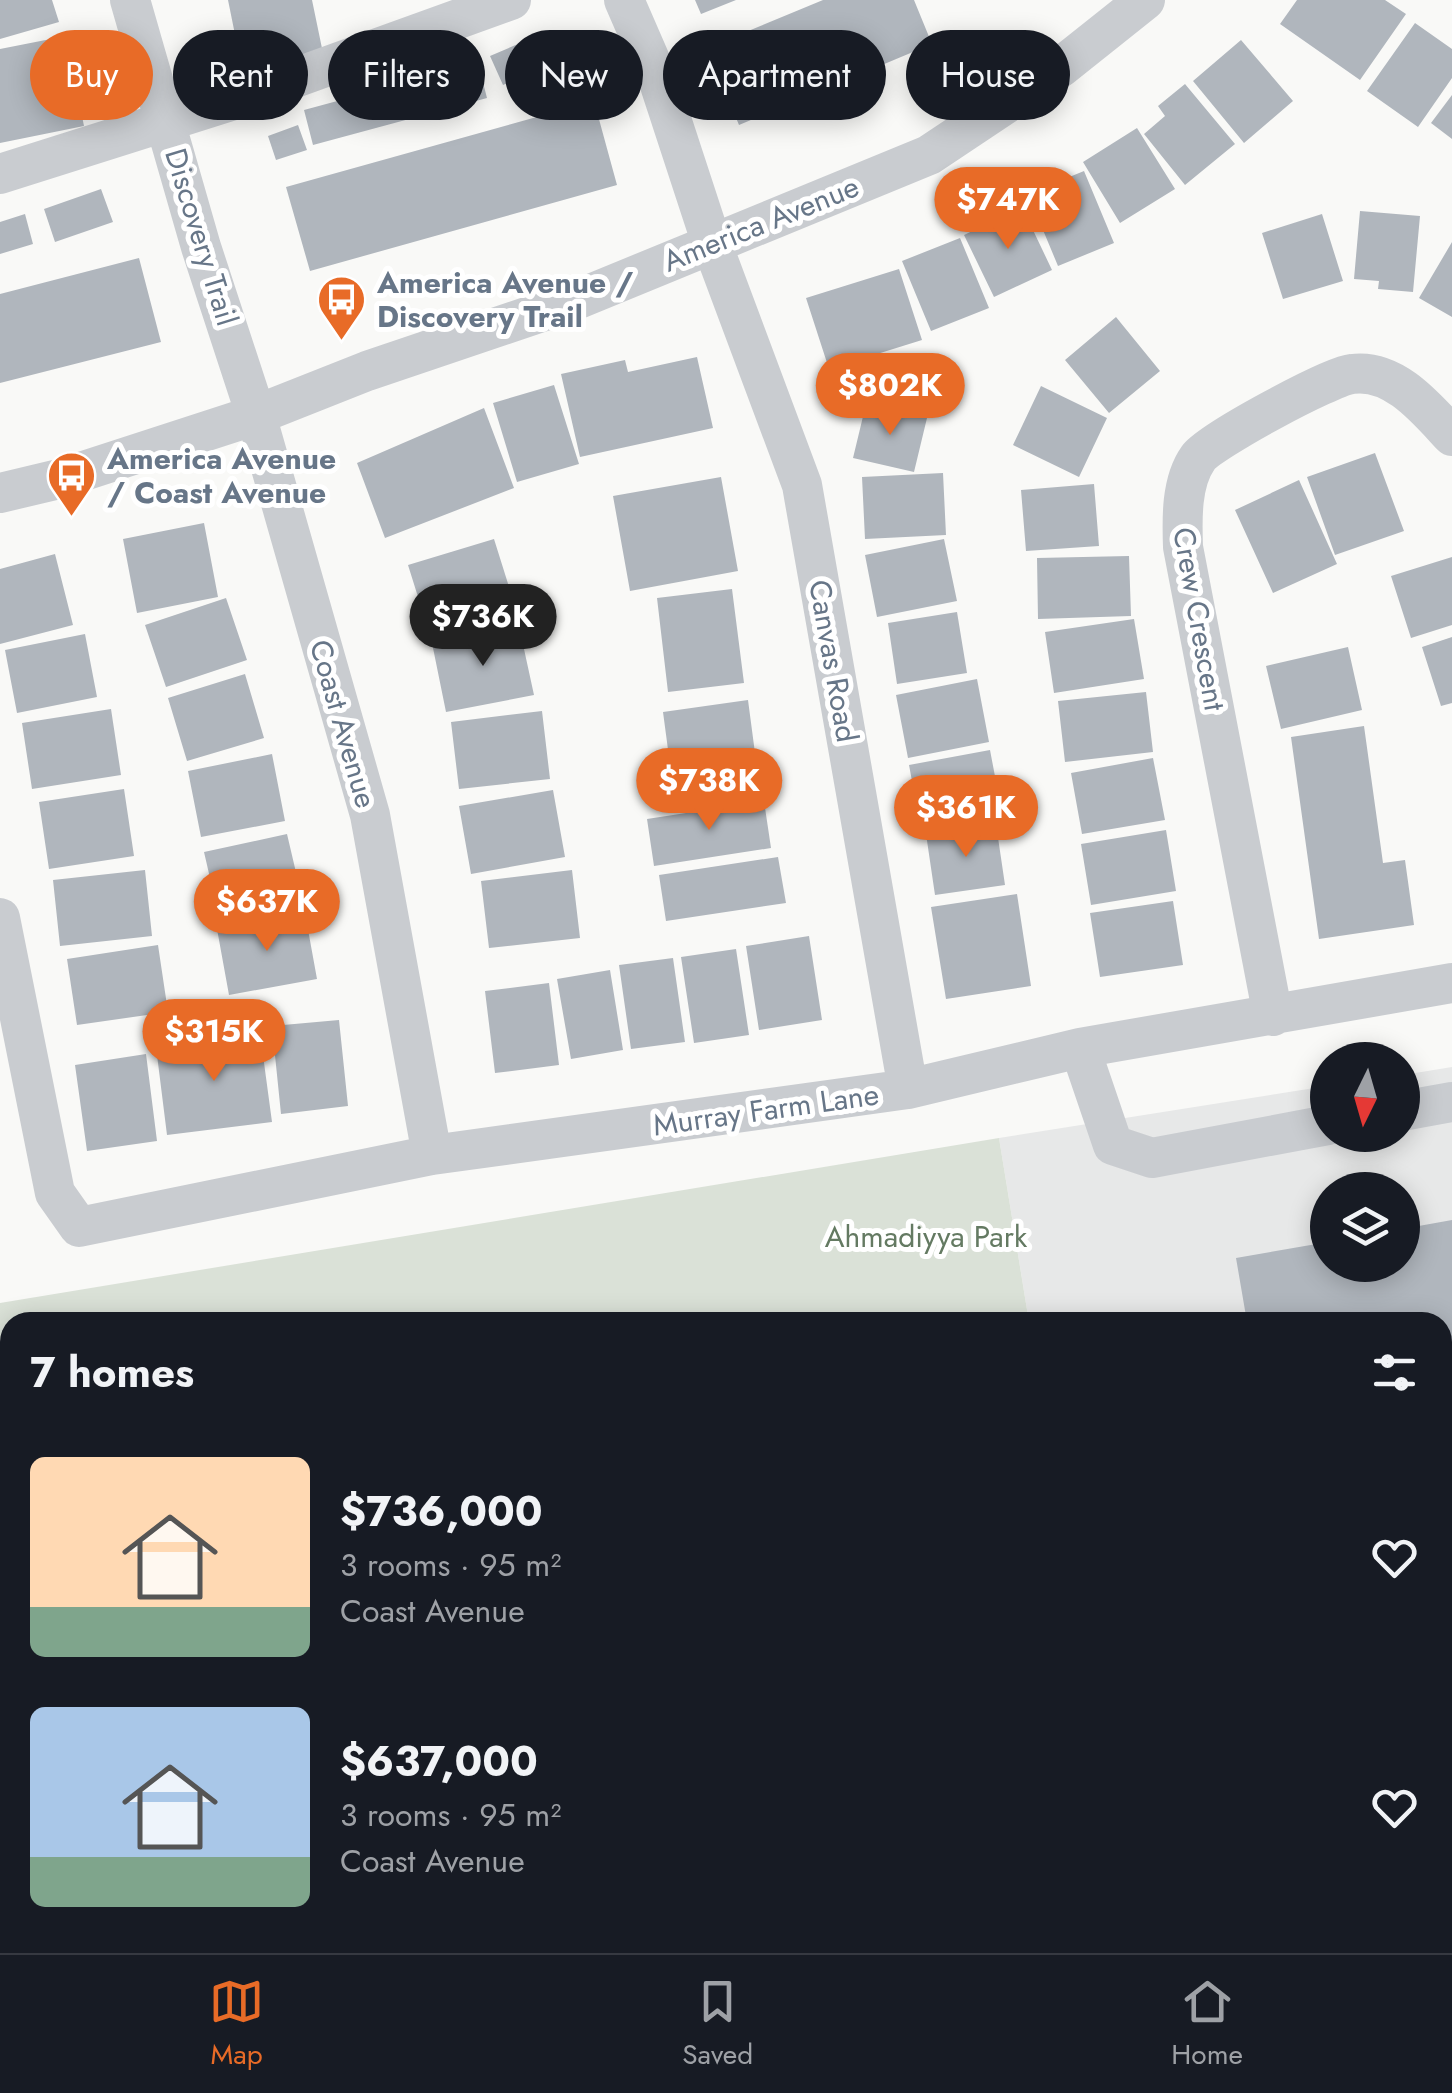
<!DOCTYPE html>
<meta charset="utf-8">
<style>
:root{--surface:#171b24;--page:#242831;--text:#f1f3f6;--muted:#9ea1a6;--line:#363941;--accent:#e86b27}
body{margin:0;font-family:Jost,sans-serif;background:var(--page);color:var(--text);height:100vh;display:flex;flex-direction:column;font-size:38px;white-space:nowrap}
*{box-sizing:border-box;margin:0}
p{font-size:32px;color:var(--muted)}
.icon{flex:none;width:55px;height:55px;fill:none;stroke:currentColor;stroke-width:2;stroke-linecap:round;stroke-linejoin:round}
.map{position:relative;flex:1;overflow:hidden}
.sheet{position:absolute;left:0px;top:1312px;width:1452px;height:642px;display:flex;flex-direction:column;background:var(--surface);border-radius:30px 30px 0 0;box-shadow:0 5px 25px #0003}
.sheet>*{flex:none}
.hud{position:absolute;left:30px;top:30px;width:1392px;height:90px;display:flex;gap:20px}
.needle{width:65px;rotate:185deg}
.buttons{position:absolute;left:1310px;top:1042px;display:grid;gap:20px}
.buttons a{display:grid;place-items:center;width:110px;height:110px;border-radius:50%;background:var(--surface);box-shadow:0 5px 25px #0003;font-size:50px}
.price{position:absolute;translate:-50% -85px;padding:0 22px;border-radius:35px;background:var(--accent);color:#fff;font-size:32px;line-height:65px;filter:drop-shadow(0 2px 5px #0008)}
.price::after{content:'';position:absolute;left:50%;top:60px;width:30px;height:22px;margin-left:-15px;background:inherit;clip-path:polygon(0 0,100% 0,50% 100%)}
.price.on{background:#222;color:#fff}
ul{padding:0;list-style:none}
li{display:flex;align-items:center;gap:30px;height:250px;padding:0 30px}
li span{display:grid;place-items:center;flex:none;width:280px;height:200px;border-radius:15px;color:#555}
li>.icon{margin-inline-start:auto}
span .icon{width:120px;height:120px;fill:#fffc;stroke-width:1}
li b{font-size:42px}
h2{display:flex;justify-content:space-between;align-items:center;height:120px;padding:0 30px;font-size:42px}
.pill{padding:0 35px;border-radius:45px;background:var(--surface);box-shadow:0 5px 25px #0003;font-size:35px;line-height:90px}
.pill.on{background:var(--accent);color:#fff}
.menu{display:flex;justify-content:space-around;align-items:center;height:140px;border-top:2px solid var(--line);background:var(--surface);font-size:28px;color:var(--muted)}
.menu a{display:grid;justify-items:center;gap:5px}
.menu .on{color:var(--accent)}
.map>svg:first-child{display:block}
.built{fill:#e7e8e8;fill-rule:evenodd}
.green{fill:#dae1d7}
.building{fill:#b0b6bd}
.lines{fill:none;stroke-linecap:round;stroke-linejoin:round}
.minor{stroke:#c9ccd0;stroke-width:40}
.labels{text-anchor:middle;stroke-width:10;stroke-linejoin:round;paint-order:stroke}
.street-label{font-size:30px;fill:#677688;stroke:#fff}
.poi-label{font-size:30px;font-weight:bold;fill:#677688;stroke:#fff;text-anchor:start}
.park-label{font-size:30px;fill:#647a62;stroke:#fff}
</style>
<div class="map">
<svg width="1452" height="1953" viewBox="0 0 1452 1953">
<rect width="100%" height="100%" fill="#f9f9f7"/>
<path class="built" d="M1452 1067V1769L1443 1771 1442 1322H1029L999 1138 1327 1086 1328 1135H1402L1403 1075ZM1328 1190H1402V1265H1328Z"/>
<path class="green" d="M999 1138 1029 1322H10V1945H411L362 1953H0V1303Z"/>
<path class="building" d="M0 0H52L59 22 0 39Z
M228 0H312L324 58 243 74Z
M695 0H736L701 14Z
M823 0H914L932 44 739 125 707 48Z
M1297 0H1385L1406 14 1360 80 1280 24Z
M1415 23 1452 49V78L1418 127 1367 91Z
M548 31 561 61 503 85 490 56Z
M66 36 84 126 0 143V49Z
M1241 40 1293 101 1244 143 1193 81Z
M478 63 487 98 313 145 304 110Z
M1185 84 1235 144 1185 185 1144 134 1165 116 1158 106Z
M1452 95V139L1431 123Z
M594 101 617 185 310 271 286 187Z
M298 125 307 150 276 160 268 136Z
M1137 128 1175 189 1120 223 1083 162Z
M1084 171 1114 243 1058 266 1028 194Z
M101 189 113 222 55 242 44 209Z
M1022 207 1052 270 994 297 964 235Z
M1360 211 1420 216 1413 292 1378 289 1379 281 1354 279Z
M25 214 33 244 0 254V222Z
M1322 214 1343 281 1283 299 1262 233Z
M960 238 989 308 931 331 902 261Z
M1452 242V317L1419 298Z
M139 258 161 342 0 383V294Z
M899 269 922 340 829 369 806 298Z
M1116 317 1160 371 1109 413 1065 360Z
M697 357 713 428 580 457 561 374 625 360 628 372Z
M554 385 579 464 517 482 493 403Z
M1041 386 1107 418 1079 477 1013 445Z
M866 404 927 418 914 472 853 458Z
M484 408 514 488 385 538 357 463Z
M1375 453 1404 531 1335 555 1307 477Z
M943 473 946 535 865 539 862 477Z
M721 477 738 571 630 591 613 496Z
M1299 480 1337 564 1273 593 1235 510Z
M1094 484 1099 546 1026 551 1021 490Z
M204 523 218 597 137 613 123 539Z
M494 539 515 606 429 632 408 565Z
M944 539 957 601 877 617 865 555Z
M55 554 73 625 0 644V569Z
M1129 556 1131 616 1038 619 1037 558Z
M1452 557V625L1411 638 1391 576Z
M732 589 744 683 668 692 657 598Z
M226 598 247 660 166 687 145 625Z
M957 612 967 673 897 684 888 623Z
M1134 619 1144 679 1054 693 1045 632Z
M519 626 534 695 446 712 432 643Z
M85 634 97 697 17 713 5 650Z
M1452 637V703L1441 706 1422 647Z
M1348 647 1362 710 1281 729 1266 666Z
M245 674 264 738 187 761 168 698Z
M977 679 989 742 908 758 896 695Z
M1146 692 1153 752 1065 762 1058 701Z
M748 700 760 791 675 802 663 712Z
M111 709 121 775 32 789 22 723Z
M542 711 550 779 459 789 451 722Z
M1364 726 1383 863 1405 860 1414 925 1319 939 1291 737Z
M990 750 1002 813 921 829 909 765Z
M272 754 285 821 201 837 188 771Z
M1153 758 1165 820 1082 834 1071 773Z
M124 789 134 856 49 869 39 802Z
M553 790 565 857 471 874 459 806Z
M764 801 771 848 654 866 647 819Z
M996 824 1005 885 935 895 926 834Z
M1166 830 1176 891 1091 905 1081 844Z
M287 834 302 898 219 917 204 852Z
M778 857 786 903 666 921 659 875Z
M145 870 152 936 60 946 53 880Z
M572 870 580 938 489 948 481 881Z
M1017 894 1031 986 946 999 931 907Z
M1173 901 1183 965 1100 977 1090 913Z
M305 913 317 979 229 995 217 929Z
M809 936 822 1020 759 1030 746 946Z
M158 945 168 1012 77 1025 67 959Z
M736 949 749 1035 694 1043 681 957Z
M673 958 685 1042 631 1049 619 965Z
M610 970 623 1050 571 1059 557 979Z
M549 983 559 1065 495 1073 485 991Z
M339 1020 348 1106 281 1114 272 1026Z
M260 1033 272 1122 167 1135 156 1047Z
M146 1054 157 1141 87 1151 75 1065Z
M1452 1220V1504L1442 1506V1322H1247L1236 1258 1328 1242V1265H1402V1229Z"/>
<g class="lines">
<path class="minor" d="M130 0 201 247 256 415 370 815 432 1155
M624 0 657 76 712 244 802 485 908 1089
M0 174 234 100 511 0
M0 493 59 479 256 415 367 371 571 302 929 155 1061 67 1145 0
M0 918 55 1193 79 1227 432 1155 908 1089 1080 1048 1452 983
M1273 1016 1183 547C1182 519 1181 482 1198 458 1210 441 1331 376 1352 374 1394 368 1427 409 1452 436
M1080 1048 1113 1145 1152 1158 1328 1125
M1402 1111 1452 1102
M1442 1791 1452 1789
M523 1953 569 1945"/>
</g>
<defs>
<symbol id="bus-pin" viewBox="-11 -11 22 30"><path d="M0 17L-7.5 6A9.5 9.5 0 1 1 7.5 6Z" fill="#e86b27" stroke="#fff"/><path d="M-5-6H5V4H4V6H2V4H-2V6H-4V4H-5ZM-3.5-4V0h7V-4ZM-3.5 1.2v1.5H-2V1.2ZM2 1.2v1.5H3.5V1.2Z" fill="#fff"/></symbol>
</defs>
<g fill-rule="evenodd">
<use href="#bus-pin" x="314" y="272" width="55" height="75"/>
<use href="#bus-pin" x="44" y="448" width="55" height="75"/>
</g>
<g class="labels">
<g class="street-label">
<text transform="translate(761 224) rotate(-22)" y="10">America Avenue</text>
<text transform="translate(201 237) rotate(73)" y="10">Discovery Trail</text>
<text transform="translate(1199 619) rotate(80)" y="10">Crew Crescent</text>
<text transform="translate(833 661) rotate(80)" y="10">Canvas Road</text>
<text transform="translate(343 724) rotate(74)" y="10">Coast Avenue</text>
<text transform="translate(766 1110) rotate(-8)" y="10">Murray Farm Lane</text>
</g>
<g class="poi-label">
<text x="377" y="293">America Avenue /<tspan x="377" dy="34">Discovery Trail</tspan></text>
<text x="107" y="469">America Avenue<tspan x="107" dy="34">/ Coast Avenue</tspan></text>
</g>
<g class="park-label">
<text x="926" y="1247">Ahmadiyya Park</text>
</g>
</g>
</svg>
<div class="buttons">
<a><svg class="needle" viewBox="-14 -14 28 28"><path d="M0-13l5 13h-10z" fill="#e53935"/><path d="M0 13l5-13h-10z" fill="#9ea1a6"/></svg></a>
<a><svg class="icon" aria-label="layers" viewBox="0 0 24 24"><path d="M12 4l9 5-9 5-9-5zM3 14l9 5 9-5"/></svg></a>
</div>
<b class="price" style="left:1008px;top:252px">$747K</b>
<b class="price" style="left:890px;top:438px">$802K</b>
<b class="price on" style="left:483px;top:669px">$736K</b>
<b class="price" style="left:709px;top:833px">$738K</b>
<b class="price" style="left:966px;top:860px">$361K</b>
<b class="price" style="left:267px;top:954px">$637K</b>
<b class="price" style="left:214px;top:1084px">$315K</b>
<div class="hud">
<a class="pill on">Buy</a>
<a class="pill">Rent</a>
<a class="pill">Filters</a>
<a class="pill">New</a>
<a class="pill">Apartment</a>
<a class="pill">House</a>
</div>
<section class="sheet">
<h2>7 homes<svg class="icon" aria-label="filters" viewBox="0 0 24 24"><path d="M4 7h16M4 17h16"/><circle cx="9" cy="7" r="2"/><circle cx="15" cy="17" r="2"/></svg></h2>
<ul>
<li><span style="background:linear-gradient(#ffd9b3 75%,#7fa58c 0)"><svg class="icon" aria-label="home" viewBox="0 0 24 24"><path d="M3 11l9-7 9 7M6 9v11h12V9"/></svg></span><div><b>$736,000</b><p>3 rooms · 95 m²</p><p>Coast Avenue</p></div><svg class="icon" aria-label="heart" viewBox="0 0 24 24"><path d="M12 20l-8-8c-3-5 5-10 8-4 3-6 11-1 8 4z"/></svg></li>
<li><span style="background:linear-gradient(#a9c7e8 75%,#7fa58c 0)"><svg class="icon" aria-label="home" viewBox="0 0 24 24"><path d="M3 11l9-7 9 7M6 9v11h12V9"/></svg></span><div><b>$637,000</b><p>3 rooms · 95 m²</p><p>Coast Avenue</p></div><svg class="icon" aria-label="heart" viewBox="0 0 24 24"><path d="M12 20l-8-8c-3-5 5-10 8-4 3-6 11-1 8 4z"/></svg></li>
</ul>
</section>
</div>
<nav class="menu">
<a class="on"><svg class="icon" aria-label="map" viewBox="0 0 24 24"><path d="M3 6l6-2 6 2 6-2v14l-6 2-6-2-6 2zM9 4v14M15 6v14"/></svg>Map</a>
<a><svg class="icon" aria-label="saved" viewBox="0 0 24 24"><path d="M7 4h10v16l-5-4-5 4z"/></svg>Saved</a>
<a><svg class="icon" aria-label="home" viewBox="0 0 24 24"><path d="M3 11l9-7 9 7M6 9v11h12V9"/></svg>Home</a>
</nav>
